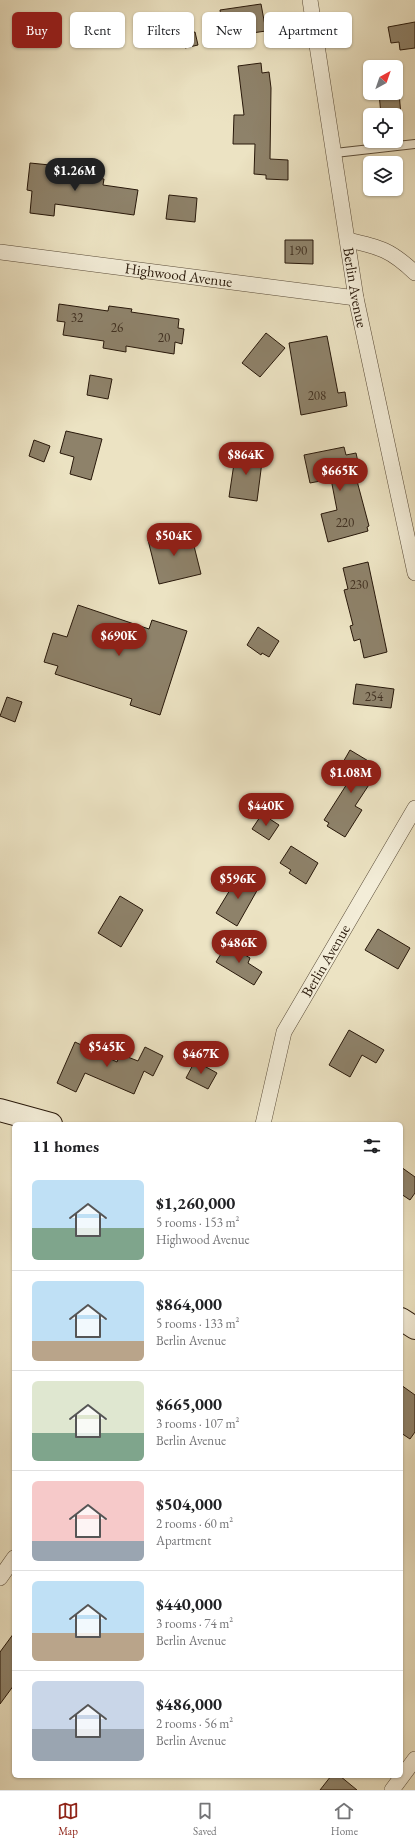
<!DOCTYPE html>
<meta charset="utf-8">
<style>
:root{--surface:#fff;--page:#f2f2f2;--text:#202124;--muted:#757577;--line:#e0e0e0;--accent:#8f2418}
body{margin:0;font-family:"EB Garamond",serif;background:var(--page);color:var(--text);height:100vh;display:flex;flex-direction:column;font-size:15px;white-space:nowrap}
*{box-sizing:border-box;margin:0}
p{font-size:13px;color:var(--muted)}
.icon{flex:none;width:22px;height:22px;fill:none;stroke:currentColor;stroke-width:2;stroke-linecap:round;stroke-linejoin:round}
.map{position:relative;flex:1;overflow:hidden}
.drawer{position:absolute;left:12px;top:1122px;width:391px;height:656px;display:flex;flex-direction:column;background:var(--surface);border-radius:6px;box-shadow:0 1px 3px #0004}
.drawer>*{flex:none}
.hud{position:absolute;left:12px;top:12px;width:391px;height:36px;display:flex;gap:8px}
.needle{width:26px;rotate:40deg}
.fabs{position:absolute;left:363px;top:60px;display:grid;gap:8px}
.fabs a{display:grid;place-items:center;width:40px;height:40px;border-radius:6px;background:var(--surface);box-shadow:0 1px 3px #0004;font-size:20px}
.price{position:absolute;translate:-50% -34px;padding:0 9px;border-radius:14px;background:var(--accent);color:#fff;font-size:13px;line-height:26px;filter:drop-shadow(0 1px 2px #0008)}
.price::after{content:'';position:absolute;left:50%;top:24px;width:12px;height:9px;margin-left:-6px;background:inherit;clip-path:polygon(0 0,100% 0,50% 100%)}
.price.current{background:#222;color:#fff}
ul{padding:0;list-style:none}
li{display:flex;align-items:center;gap:12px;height:100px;padding:0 20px}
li+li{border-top:1px solid var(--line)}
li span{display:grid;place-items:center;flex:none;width:112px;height:80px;border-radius:6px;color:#555}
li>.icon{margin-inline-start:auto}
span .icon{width:48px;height:48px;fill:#fffc;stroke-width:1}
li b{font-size:17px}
h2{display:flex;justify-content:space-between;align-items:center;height:48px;padding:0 20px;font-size:17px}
.tag{padding:0 14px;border-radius:6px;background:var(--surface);box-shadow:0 1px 3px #0004;font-size:14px;line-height:36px}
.tag.current{background:var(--accent);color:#fff}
.menu{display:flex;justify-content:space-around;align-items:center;height:56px;border-top:1px solid var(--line);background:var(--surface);font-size:11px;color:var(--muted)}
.menu a{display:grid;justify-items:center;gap:2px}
.menu .current{color:var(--accent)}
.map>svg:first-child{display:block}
.building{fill:#8e826a;stroke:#28180a}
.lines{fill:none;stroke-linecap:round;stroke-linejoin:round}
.lane-casing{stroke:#594b38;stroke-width:10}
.street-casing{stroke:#594b38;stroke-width:16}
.secondary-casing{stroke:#28180a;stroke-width:24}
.lane{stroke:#f3edd8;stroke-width:8}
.street{stroke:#f3edd8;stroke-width:15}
.secondary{stroke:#f3edd8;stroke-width:22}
.labels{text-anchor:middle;stroke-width:3;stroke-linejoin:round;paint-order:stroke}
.number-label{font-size:13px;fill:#423222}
.street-label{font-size:15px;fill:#28180a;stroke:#f3edd8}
</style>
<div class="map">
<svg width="415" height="1790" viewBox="0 0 415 1790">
<rect width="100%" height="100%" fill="#ece3c3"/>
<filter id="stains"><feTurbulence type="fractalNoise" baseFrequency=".005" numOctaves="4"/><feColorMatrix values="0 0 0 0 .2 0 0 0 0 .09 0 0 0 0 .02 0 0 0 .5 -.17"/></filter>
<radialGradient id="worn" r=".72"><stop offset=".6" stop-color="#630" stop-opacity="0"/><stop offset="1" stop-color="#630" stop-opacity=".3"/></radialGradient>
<path class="building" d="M261 4 266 31 224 37 220 10Z
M415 22V48L400 50 399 42 391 43 388 27Z
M195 32 198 45 185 48 182 34Z
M261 63 262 73 269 72 271 88 270 159 288 160V180L266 179V175L254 174 255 144H233L234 115H244L238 66Z
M379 93H399L401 115H381Z
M30 163 60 166 59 172 104 179 103 185 138 190 134 215 55 204 54 216 30 213 32 191 27 190Z
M169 195 197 198 195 222 166 219Z
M285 240H313V264L285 263Z
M59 304 108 311 109 306 132 309 131 312 179 319 178 328 184 329 182 344 175 342 174 354 126 346V352L103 348 104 341 63 335 65 322 57 321Z
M266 333 285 348 260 377 242 363Z
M327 336 338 393 345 392 347 406 301 415 289 343Z
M90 375 112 379 108 399 87 395Z
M66 431 102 439 91 480 70 474 74 457 60 453Z
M34 440 50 446 44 462 29 456Z
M344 447 346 455 356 453 362 480 357 481 369 526 367 527 368 531 328 542 321 514 337 510 331 479 310 483 304 455Z
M236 450 263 454 257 501 229 497Z
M190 530 201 574 159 584 148 540Z
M368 562 387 652 364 658 360 639 354 641 350 626 353 625 344 590 348 589 343 568Z
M78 605 149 629 152 620 187 631 160 715 130 705 132 699 55 674 58 666 44 662 53 633 67 637Z
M258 627 279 641 269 657 262 653 261 655 247 645Z
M356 684 394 689 391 708 353 704Z
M7 697 22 702 15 722 0 716Z
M350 750 380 768 355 806 362 810 345 837 327 826 329 823 324 820 352 776 345 772 347 767 342 764Z
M262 814 279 825 269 840 252 829Z
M291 846 318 863 306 884 289 873 291 870 280 863Z
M239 875 259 887 237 926 216 913Z
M120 896 143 910 121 947 98 933Z
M378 929 410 948 398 969 365 950Z
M227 944 250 958 248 963 262 972 254 985 216 962Z
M349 1030 384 1050 376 1063 362 1055 350 1077 329 1065Z
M75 1042 117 1062 120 1054 138 1061 145 1047 163 1056 153 1076 144 1071 134 1094 85 1073 76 1092 57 1083Z
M195 1061 217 1073 208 1089 186 1078Z
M401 1167 415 1177V1193L410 1200 401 1194Z
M401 1385 415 1395V1432L410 1439 401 1433Z
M14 1633V1685L0 1704V1652Z
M331 1776H340L357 1790H320Z"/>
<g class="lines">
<defs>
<path id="lane" d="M335 153 415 144"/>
<g id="street">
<path id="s1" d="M310 0 356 298 415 573"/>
<path d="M348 240C380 247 391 250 415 273"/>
<path id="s2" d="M0 252 356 298"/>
<path id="s3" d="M263 1124 284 1032 415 808"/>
<path d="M0 1578 14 1558"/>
<path d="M392 1790 415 1759"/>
</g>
<path id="secondary" d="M0 1110 51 1124
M401 1319 415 1328"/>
</defs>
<use href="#lane" class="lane-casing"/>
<use href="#street" class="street-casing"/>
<use href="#secondary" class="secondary-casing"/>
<use href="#lane" class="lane"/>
<use href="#street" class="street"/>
<use href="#secondary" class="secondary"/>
</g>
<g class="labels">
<g class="number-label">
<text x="298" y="255">190</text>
<text x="77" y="322">32</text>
<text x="117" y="332">26</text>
<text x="164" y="342">20</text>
<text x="317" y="400">208</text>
<text x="345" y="527">220</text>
<text x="359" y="589">230</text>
<text x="374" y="701">254</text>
</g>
<g class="street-label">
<text dy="5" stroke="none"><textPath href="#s2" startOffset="180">Highwood Avenue</textPath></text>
<text dy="5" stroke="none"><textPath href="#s1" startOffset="291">Berlin Avenue</textPath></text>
<text dy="5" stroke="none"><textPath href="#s3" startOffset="177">Berlin Avenue</textPath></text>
</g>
</g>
<rect width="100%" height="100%" filter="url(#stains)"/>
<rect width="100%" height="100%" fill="url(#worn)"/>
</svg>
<div class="fabs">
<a><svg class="needle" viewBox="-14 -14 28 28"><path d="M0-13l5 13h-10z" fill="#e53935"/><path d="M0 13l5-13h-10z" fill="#757577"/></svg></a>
<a><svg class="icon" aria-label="locate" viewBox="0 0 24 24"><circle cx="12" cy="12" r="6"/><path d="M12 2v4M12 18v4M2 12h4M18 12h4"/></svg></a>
<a><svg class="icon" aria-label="layers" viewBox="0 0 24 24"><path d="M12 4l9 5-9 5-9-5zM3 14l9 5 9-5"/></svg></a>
</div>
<b class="price current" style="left:75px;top:192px">$1.26M</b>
<b class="price" style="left:246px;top:476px">$864K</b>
<b class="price" style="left:340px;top:492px">$665K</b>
<b class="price" style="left:174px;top:557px">$504K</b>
<b class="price" style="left:119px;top:657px">$690K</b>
<b class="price" style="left:351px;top:794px">$1.08M</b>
<b class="price" style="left:266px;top:827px">$440K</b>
<b class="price" style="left:238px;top:900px">$596K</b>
<b class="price" style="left:239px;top:964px">$486K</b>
<b class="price" style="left:107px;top:1068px">$545K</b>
<b class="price" style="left:201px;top:1075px">$467K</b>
<div class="hud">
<a class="tag current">Buy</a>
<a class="tag">Rent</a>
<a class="tag">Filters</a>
<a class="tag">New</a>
<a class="tag">Apartment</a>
</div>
<section class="drawer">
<h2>11 homes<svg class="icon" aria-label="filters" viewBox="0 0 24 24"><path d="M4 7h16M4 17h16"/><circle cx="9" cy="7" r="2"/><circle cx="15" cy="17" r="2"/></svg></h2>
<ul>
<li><span style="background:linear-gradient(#bfe0f5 60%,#7fa58c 0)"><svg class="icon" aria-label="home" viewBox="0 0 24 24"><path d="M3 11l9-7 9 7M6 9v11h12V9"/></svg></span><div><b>$1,260,000</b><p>5 rooms · 153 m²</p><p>Highwood Avenue</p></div></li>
<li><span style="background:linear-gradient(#bfe0f5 75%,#b9a48a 0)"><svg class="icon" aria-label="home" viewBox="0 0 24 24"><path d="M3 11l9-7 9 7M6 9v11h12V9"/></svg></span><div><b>$864,000</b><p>5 rooms · 133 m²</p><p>Berlin Avenue</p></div></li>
<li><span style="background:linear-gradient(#dfe7d0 65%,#7fa58c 0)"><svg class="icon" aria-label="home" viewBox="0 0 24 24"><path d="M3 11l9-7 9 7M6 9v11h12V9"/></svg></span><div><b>$665,000</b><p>3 rooms · 107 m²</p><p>Berlin Avenue</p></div></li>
<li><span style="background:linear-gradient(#f6c9c9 75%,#9aa5b1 0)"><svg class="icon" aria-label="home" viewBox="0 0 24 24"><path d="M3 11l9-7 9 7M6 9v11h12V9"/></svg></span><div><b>$504,000</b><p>2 rooms · 60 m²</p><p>Apartment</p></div></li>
<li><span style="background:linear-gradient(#bfe0f5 65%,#b9a48a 0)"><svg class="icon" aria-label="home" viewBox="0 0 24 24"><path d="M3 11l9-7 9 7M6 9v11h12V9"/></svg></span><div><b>$440,000</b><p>3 rooms · 74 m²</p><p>Berlin Avenue</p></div></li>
<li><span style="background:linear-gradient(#c9d6e8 60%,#9aa5b1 0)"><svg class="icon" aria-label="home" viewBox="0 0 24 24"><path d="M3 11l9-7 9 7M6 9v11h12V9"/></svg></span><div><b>$486,000</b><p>2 rooms · 56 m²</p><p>Berlin Avenue</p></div></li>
</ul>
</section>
</div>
<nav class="menu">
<a class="current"><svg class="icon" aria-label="map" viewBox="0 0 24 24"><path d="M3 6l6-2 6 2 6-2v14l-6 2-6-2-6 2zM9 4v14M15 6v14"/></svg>Map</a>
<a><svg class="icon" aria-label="saved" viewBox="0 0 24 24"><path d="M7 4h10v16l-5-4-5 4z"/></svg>Saved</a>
<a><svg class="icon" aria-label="home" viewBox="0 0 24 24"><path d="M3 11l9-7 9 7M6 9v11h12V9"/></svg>Home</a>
</nav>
